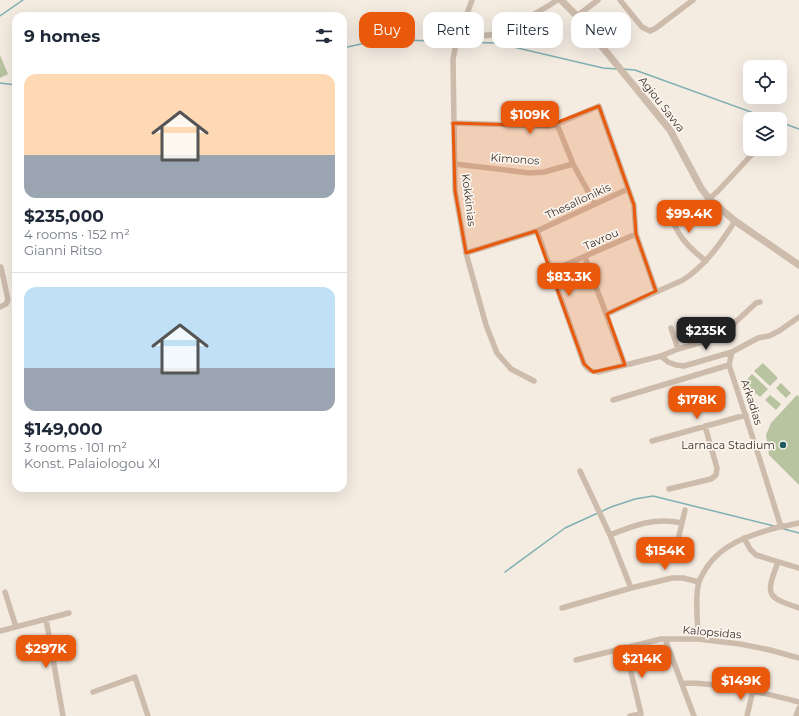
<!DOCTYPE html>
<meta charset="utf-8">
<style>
:root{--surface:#fff;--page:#f2f2f3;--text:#1f2937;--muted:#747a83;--line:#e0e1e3;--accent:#ea580c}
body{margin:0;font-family:Montserrat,sans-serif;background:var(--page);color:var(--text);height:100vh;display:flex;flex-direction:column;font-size:15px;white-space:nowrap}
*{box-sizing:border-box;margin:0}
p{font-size:13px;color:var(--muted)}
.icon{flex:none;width:22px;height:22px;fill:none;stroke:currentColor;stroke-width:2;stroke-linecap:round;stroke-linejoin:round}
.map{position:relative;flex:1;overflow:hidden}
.side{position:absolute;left:12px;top:12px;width:335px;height:480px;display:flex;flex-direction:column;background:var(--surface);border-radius:12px;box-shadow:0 4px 16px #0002}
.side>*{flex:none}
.hud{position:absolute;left:359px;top:12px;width:380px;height:36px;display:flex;gap:8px}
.fabs{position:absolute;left:743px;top:60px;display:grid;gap:8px}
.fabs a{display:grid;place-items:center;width:44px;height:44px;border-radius:8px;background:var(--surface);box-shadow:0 4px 16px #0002;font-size:20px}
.price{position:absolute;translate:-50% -34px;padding:0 9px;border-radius:8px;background:var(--accent);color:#fff;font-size:13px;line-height:26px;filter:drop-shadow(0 1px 2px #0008)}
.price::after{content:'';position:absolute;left:50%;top:24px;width:12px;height:9px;margin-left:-6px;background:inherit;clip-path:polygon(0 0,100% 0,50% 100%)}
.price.current{background:#222;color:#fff}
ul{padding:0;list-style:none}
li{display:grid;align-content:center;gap:8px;height:212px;padding:0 12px}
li+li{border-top:1px solid var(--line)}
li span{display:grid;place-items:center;height:124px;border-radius:12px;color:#555}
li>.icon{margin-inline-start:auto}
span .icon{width:72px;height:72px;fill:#fffc;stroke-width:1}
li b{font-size:17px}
h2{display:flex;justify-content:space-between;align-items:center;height:48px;padding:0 12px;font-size:17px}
.tag{padding:0 14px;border-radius:12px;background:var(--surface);box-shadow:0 4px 16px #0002;font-size:14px;line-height:36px}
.tag.current{background:var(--accent);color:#fff}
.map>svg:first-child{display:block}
.green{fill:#b8c4a0}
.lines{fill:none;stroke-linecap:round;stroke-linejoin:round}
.stream{stroke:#7fb0b2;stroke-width:1.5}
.minor{stroke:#cdbbac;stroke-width:5.5}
.tertiary{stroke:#cdbbac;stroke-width:7}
.minor-bridge{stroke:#cdbbac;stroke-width:5.5}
.marked{fill:#e8590c;fill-opacity:0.2;stroke:#e8590c;stroke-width:3;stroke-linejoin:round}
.poi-dot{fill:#1f5a5e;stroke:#fbf5ee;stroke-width:1.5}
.labels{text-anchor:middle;stroke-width:3.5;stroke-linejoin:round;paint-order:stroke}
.street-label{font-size:11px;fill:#3b302b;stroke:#fbf5ee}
.poi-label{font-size:11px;fill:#3b302b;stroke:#fbf5ee;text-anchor:end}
</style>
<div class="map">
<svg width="799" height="716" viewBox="0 0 799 716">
<rect width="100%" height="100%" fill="#f4ebe1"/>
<path class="green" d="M0 55 8 74 0 78Z
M763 363 778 378 770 386 754 371Z
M752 374 768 389 760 397 744 383Z
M781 383 791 393 786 398 776 388Z
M770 395 781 404 776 410 765 400Z
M797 395 799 397V485L769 455 766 435 771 423Z"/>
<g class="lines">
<path class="stream" d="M0 16 23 0
M458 42 496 43 603 68 617 69
M343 48 383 39 454 42
M623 69 635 70 770 119
M0 83 16 85
M780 122 799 129
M784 529 799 533
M505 572 565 528 611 507 635 499 653 496 774 526"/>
<path class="minor" d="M472 0 456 44 453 59 455 191 466 253 486 325 497 353 511 369 534 381
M620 0 642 27 650 31 656 28 693 0
M577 16 598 0
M519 24 532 41
M460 33C487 42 511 30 533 15 541 10 549 6 557 0
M453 123 548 126 557 124 599 106 634 205 636 234 656 291
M557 124 573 164 595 204
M455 164 530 173 544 172 573 164
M709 199 718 191 757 149
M668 211C678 235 685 245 706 261
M537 231 584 364C588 370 591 372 598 372L661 356 678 349 709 340 727 330 756 303 760 302
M466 253 537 231 628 189
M585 257 625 365
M551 271 636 234
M0 307 6 304 8 300 1 267
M607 314 683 280C705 266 721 243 735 221
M671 328 678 349
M732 352 729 365 760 460 781 527
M661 356 668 362 676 365 684 366 732 352 758 338 769 336 779 331 799 317
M613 400 729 365
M652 441 746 415
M580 471 610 535 631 588
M669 489 711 479 716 475 717 468 705 426
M782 526 781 527 799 523
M610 535C635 525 655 517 682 523
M744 538 750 549 756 555 799 568
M678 540 685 510
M778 562C766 594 765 597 799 608
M5 592 16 627
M562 608 631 588 672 578H683L699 582
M46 619 63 716
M0 631 69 613
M665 639 694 716
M698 639C698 622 695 603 698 586 699 579 703 573 707 567 723 543 749 536 775 528
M625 647 641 714 630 716
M576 660 661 639H698L740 644 770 650 799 658
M682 683C723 683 760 692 799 702
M93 692 135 677 148 716
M747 716 753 690
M796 716 799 708"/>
<path class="tertiary" d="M561 0 577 16 670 130 701 188 709 199 735 221 799 265"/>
<path class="minor-bridge" d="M775 528 782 526"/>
</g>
<path class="marked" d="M599 106 634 205 636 234 656 291 607 314 625 365 593 372 584 364 536 231 466 253 455 191 453 123 548 126Z"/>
<circle class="poi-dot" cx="783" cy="445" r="4"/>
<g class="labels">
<g class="street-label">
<text transform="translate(662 104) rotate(52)" y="4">Agiou Savva</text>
<text transform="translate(515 159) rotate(4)" y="4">Kimonos</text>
<text transform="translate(469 200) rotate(83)" y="4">Kokkinias</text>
<text transform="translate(578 201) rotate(-25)" y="4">Thesallonikis</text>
<text transform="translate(601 239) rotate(-24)" y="4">Tavrou</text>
<text transform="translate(752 402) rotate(72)" y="4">Arkadias</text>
<text transform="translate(712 632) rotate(5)" y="4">Kalopsidas</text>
</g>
<g class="poi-label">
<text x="775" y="449">Larnaca Stadium</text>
</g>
</g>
</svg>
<div class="fabs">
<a><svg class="icon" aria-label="locate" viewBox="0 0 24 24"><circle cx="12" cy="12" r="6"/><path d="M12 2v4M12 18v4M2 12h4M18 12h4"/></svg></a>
<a><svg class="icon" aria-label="layers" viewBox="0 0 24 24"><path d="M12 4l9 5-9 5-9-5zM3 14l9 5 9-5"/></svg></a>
</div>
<b class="price" style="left:530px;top:135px">$109K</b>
<b class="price" style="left:689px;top:234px">$99.4K</b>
<b class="price" style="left:569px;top:297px">$83.3K</b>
<b class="price current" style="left:706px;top:351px">$235K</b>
<b class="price" style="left:697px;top:420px">$178K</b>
<b class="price" style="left:665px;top:571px">$154K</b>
<b class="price" style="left:46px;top:669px">$297K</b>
<b class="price" style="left:642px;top:679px">$214K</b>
<b class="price" style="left:741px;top:701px">$149K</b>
<div class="hud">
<a class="tag current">Buy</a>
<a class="tag">Rent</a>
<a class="tag">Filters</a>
<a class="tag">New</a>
</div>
<section class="side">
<h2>9 homes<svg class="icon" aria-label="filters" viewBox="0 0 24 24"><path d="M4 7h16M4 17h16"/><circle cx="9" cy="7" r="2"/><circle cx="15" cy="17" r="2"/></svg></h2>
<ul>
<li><span style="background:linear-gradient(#ffd9b3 65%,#9aa5b1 0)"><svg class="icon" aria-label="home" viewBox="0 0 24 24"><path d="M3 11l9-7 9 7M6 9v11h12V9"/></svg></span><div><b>$235,000</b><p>4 rooms · 152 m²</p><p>Gianni Ritso</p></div></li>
<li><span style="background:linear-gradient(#bfe0f5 65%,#9aa5b1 0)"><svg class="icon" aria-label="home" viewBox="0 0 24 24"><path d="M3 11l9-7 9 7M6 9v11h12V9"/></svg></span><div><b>$149,000</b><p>3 rooms · 101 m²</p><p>Konst. Palaiologou XI</p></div></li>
</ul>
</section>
</div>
